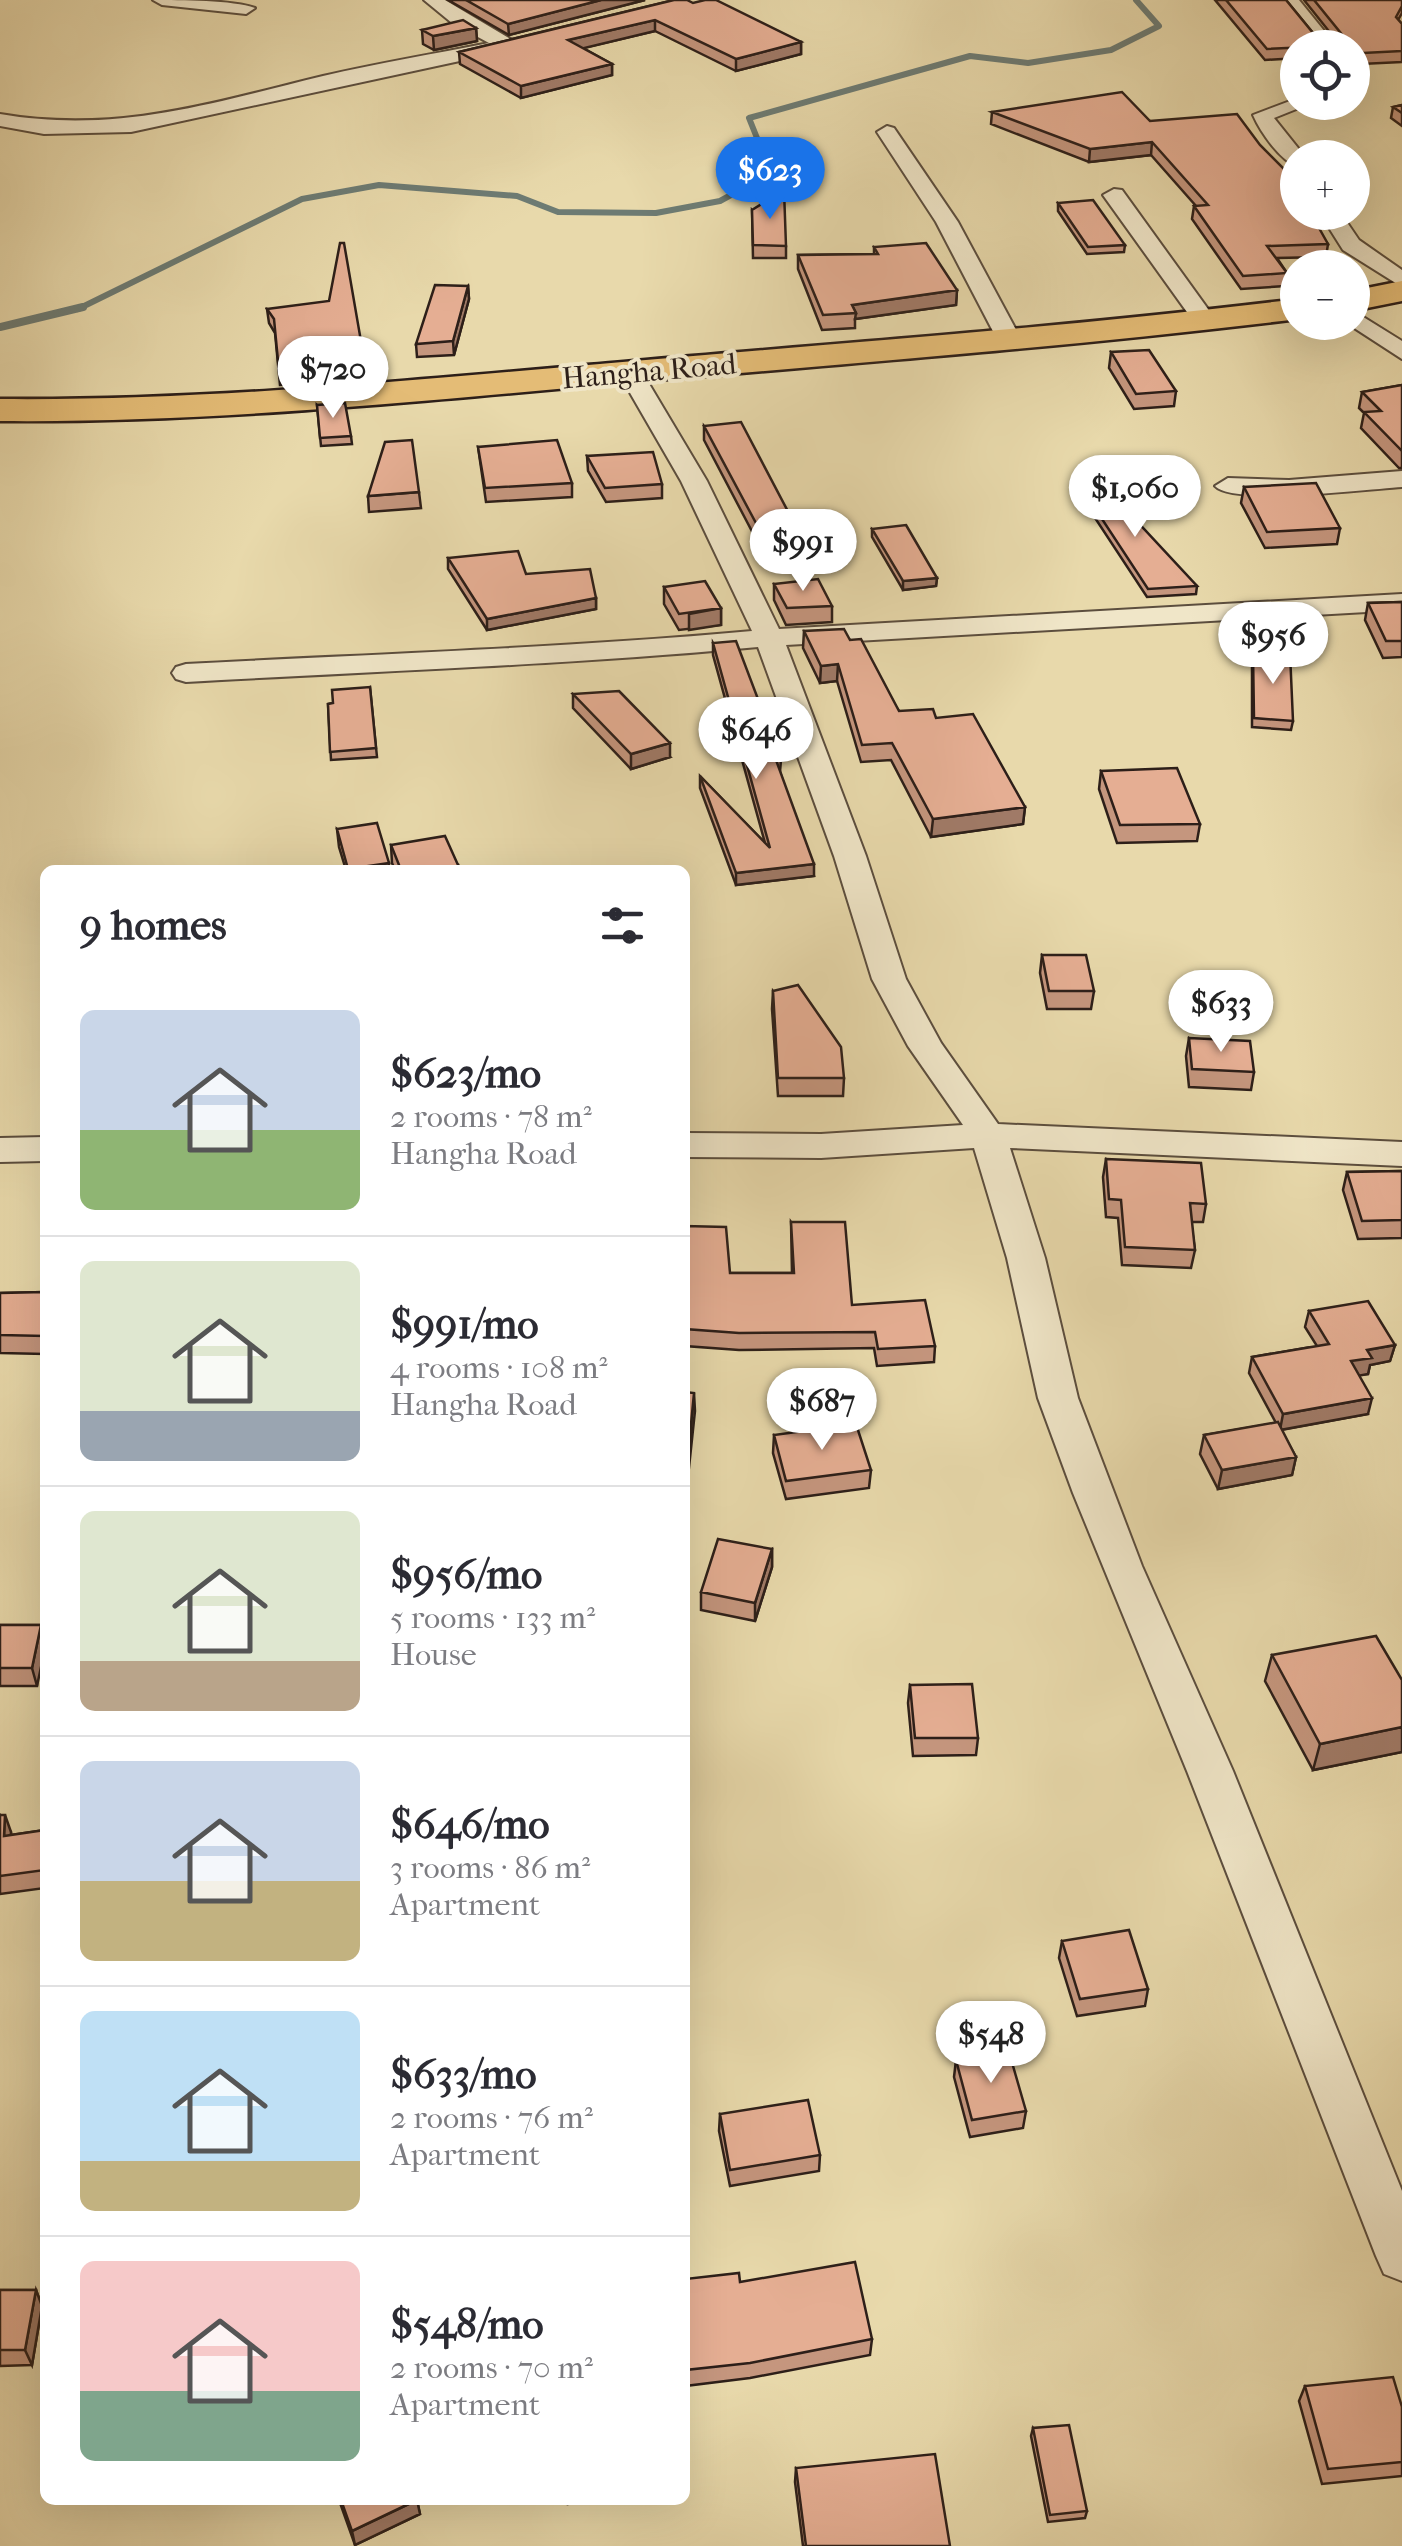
<!DOCTYPE html>
<meta charset="utf-8">
<style>
:root{--surface:#fff;--page:#f2f2f3;--text:#2b2b33;--muted:#7c7c81;--line:#e1e1e2;--accent:#1a73e8}
body{margin:0;font-family:"IM FELL French Canon",serif;background:var(--page);color:var(--text);height:100vh;display:flex;flex-direction:column;font-size:38px;white-space:nowrap}
*{box-sizing:border-box;margin:0}
p{font-size:32px;color:var(--muted)}
.icon{flex:none;width:55px;height:55px;fill:none;stroke:currentColor;stroke-width:2;stroke-linecap:round;stroke-linejoin:round}
.map{position:relative;flex:1;overflow:hidden}
.side{position:absolute;left:40px;top:865px;width:650px;height:1640px;display:flex;flex-direction:column;background:var(--surface);border-radius:15px;box-shadow:0 10px 40px #0002}
.side>*{flex:none}
.controls{position:absolute;left:1280px;top:30px;display:grid;gap:20px}
.controls a{display:grid;place-items:center;width:90px;height:90px;border-radius:50%;background:var(--surface);box-shadow:0 10px 40px #0002;font-size:50px}
.price{position:absolute;translate:-50% -85px;padding:0 22px;border-radius:35px;background:#fff;color:#222;font-size:32px;line-height:65px;filter:drop-shadow(0 2px 5px #0008)}
.price::after{content:'';position:absolute;left:50%;top:60px;width:30px;height:22px;margin-left:-15px;background:inherit;clip-path:polygon(0 0,100% 0,50% 100%)}
.price.current{background:var(--accent);color:#fff}
ul{padding:0;list-style:none}
li{display:flex;align-items:center;gap:30px;height:250px;padding:0 40px}
li+li{border-top:2px solid var(--line)}
li span{display:grid;place-items:center;flex:none;width:280px;height:200px;border-radius:15px;color:#555}
li>.icon{margin-inline-start:auto}
span .icon{width:120px;height:120px;fill:#fffc;stroke-width:1}
li b{font-size:42px}
h2{display:flex;justify-content:space-between;align-items:center;height:120px;padding:0 40px;font-size:42px}
.map>svg:first-child{display:block}
.lines{fill:none;stroke-linecap:round;stroke-linejoin:round}
.stream-far1{stroke:#6d7b73;stroke-width:6}
.stream{stroke:#6d7b73;stroke-width:8}
.minor-casing{stroke:#5c4e3e;stroke-width:4}
.highway-casing{stroke:#2d1f19;stroke-width:5}
.minor{fill:#f0e6c8;fill-rule:evenodd}
.highway{fill:#e4bc76;fill-rule:evenodd}
.wall{fill:#c5967e;stroke:#2d1f19;stroke-width:2.5}
.shaded-wall{fill:#a07a67;stroke:#2d1f19;stroke-width:2.5}
.building{fill:#e5ae93;stroke:#2d1f19;stroke-width:2.5}
.labels{text-anchor:middle;stroke-width:8;stroke-linejoin:round;paint-order:stroke}
.far-street-label{font-size:30px;fill:#2d1f19;stroke:#f0e6c8}
</style>
<div class="map">
<svg width="1402" height="2546" viewBox="0 0 1402 2546">
<rect width="100%" height="100%" fill="#e8d9ab"/>
<filter id="stains"><feTurbulence type="fractalNoise" baseFrequency=".002" numOctaves="4"/><feColorMatrix values="0 0 0 0 .2 0 0 0 0 .09 0 0 0 0 .02 0 0 0 .5 -.17"/></filter>
<radialGradient id="worn" r=".72"><stop offset=".6" stop-color="#630" stop-opacity="0"/><stop offset="1" stop-color="#630" stop-opacity=".3"/></radialGradient>
<g class="lines">
<path class="stream-far1" d="M78 309 302 199 379 185 517 196 558 212 656 213 720 201 771 173 749 118 970 56 1028 63 1111 50 1159 26 1136 0"/>
<path class="stream" d="M0 327 83 307"/>
<defs>
<path id="minor" d="M153 0C181 0 233 0 255 8L246 14 162 5Z
M424 0H445L519 44 506 51 131 132 44 134 0 126V114C117 134 211 103 323 76 378 63 434 54 489 43L452 23Z
M1280 0H1299L1338 48H1319Z
M1298 98V102H1314L1274 118 1306 158H1298V167C1280 160 1261 133 1253 115Z
M887 126 894 128 958 222 1021 339 1017 344H1001L997 339 936 222 877 132Z
M1114 189 1122 190 1213 316 1217 321 1213 326H1197L1103 195Z
M1319 212H1340L1359 240 1402 270V287L1343 250Z
M1352 310 1402 341V359L1345 322H1352Z
M630 365 642 372 707 481 779 629 1402 594V610L786 645 866 856 906 979 941 1043 998 1124 1402 1142V1166L1010 1148 1045 1258 1078 1398 1142 1566 1233 1771 1402 2191V2281L1384 2274 1376 2256 1187 1771 1073 1493 1038 1398 1007 1258 974 1148 821 1158 685 1157V1133L821 1134 963 1125 908 1046 872 979 834 856 758 647C568 665 377 671 186 682L176 679 172 673 176 667 186 664C375 654 564 648 752 631L681 481 618 372Z
M1402 471V487C1370 489 1233 506 1215 486L1228 478 1289 480Z
M45 1137V1161L0 1162V1138Z"/>
<path id="highway" d="M1402 281V301L1352 311V291Z
M1298 299V319C1077 346 856 363 634 382 424 401 212 423 0 421V399C212 401 424 379 634 361 856 342 1077 326 1298 299Z"/>
</defs>
<use href="#minor" class="minor-casing"/>
<use href="#highway" class="highway-casing"/>
<use href="#minor" class="minor"/>
<use href="#highway" class="highway"/>
</g>
<path class="wall" d="M448 0H645L509 35Z
M674 0 801 42V54L736 71 655 31 583 48 612 64V75L521 98 460 64 459 52Z
M1215 0H1286L1318 39 1336 40 1304 0H1402V13L1398 20 1402 24V62L1361 64 1352 56V48H1298V58L1265 60Z
M476 28 477 41 434 50 423 44 422 30Z
M1402 105V126L1391 118 1393 107Z
M992 112 1150 121 1298 212 1328 244 1326 257 1277 258 1287 273 1285 286 1241 289 1192 219 1194 206H1196L1151 155 1089 162 991 124Z
M1058 203 1125 245 1124 252 1087 254 1058 211Z
M752 210 786 246V258H753Z
M874 247 957 290 956 305 855 319V328L822 330 798 269V255L874 254Z
M468 286 469 299 454 355 417 357 416 344Z
M267 309 362 347 363 361 339 363 341 380 280 385 275 333 269 323Z
M1111 352 1176 391 1174 406 1134 409 1109 368Z
M1402 385V468H1399L1361 428 1364 413 1359 408 1362 392Z
M317 405 351 436 352 444 321 446Z
M704 426 792 535 756 539 704 440Z
M478 447 572 483V497L486 502Z
M587 456 662 484V498L606 502 588 471Z
M1079 484 1197 586 1196 594 1147 597 1078 492Z
M1244 487 1340 528 1337 544 1265 548 1241 503Z
M419 492 421 508 369 512 368 496Z
M872 529 937 578 936 586 903 590 872 537Z
M448 558 526 574 596 598V609L487 630 448 569Z
M774 584 832 606V622L786 625 774 600Z
M664 587 721 608V625L679 630 664 604Z
M1402 602V657L1383 658 1365 620 1368 603Z
M804 631 850 640 899 711 936 718 1025 807 1023 824 931 837 891 760 861 762 837 681 820 683 803 648Z
M713 643 781 760 780 772 814 876 736 885 700 788V776L765 843 713 655Z
M1253 653 1293 721 1291 730 1252 727V661Z
M370 687 377 757 331 760 328 704 333 703Z
M573 694 670 757 631 769 573 708Z
M1101 771 1200 824 1197 841 1117 843 1099 789Z
M337 829 389 870H346L339 847Z
M391 845 458 865V870H395L392 863Z
M1042 955 1094 991 1091 1009H1047L1040 973Z
M773 991 844 1078 843 1096H778L772 1009Z
M1189 1038 1254 1072 1251 1090 1189 1087 1186 1056Z
M1106 1159 1206 1204 1203 1222H1191L1195 1250 1191 1268 1122 1265 1118 1218 1106 1217 1103 1177Z
M1402 1171V1238L1358 1239 1343 1190 1347 1172Z
M791 1222 852 1305 935 1346 934 1362 877 1366 874 1348 739 1350 685 1346V1226L730 1273H792Z
M45 1292V1354L0 1353V1293Z
M1309 1311 1395 1345 1390 1361 1370 1365 1368 1374 1359 1375 1368 1414 1281 1430 1296 1457 1292 1475 1218 1489 1200 1454 1204 1435 1276 1423 1249 1373 1252 1357 1317 1346 1305 1327Z
M774 1435 871 1470 869 1488 786 1499 773 1453Z
M772 1549V1567L755 1621 701 1610V1592Z
M0 1625H41L37 1686H0Z
M1272 1655 1402 1680V1752L1313 1770 1265 1681Z
M910 1685 978 1738 976 1755 913 1756 908 1703Z
M0 1815 11 1832V1835L45 1830V1888L0 1894Z
M1062 1941 1148 1989 1145 2006 1077 2016 1059 1958Z
M956 2060 1026 2111 1023 2128 970 2137 954 2077Z
M720 2114 820 2155 819 2171 730 2186 719 2131Z
M685 2279 740 2282 872 2339 870 2355 750 2378 685 2386Z
M0 2290H36L42 2306 32 2365 0 2366Z
M1305 2386 1402 2407V2476L1322 2484 1299 2401Z
M1033 2428 1087 2511 1085 2518 1048 2522 1031 2436Z
M796 2468 950 2546H803L795 2482Z
M339 2500H417L420 2514 355 2545Z"/>
<path class="shaded-wall" d="M601 0H645L509 35 508 24Z
M655 20V31L568 52V40Z
M476 28 477 41 434 50 433 36Z
M801 42V54L736 71V59Z
M612 64V75L521 98V86Z
M1152 142 1151 155 1089 162 1090 149Z
M468 286 469 299 454 355 453 341Z
M957 290 956 305 855 319 856 313 852 305Z
M793 521 792 535 756 539 757 525Z
M937 578 936 586 903 590V581Z
M596 598V609L487 630V619Z
M721 608V625L689 630V614Z
M838 664 837 681 820 683 821 666Z
M670 743V757L631 769V754Z
M1025 807 1023 824 931 837 933 819Z
M389 863V870H348V869Z
M814 864V876L736 885V873Z
M458 865V870H429Z
M1395 1345 1390 1361 1370 1365 1368 1374 1347 1378 1351 1361 1367 1350Z
M694 1393 695 1411 685 1505V1486Z
M1372 1398 1368 1414 1280 1430 1283 1414Z
M1296 1457 1292 1475 1218 1489 1222 1470Z
M772 1549V1567L755 1621V1603Z
M41 1625 45 1639V1648L37 1686 32 1668Z
M1402 1727V1752L1313 1770 1320 1744Z
M5 1815 11 1832 10 1854 4 1836Z
M36 2290 42 2306 32 2365 25 2350Z
M417 2500 420 2514 355 2545 352 2531Z
M568 2500H587L568 2504Z"/>
<path class="building" d="M466 0H601L508 24Z
M674 0H687L693 3 705 0H716L801 42 736 59 655 20 568 40 612 64 521 86 459 52Z
M1226 0H1286L1318 39 1340 41 1344 37 1314 0H1402V6L1396 17 1402 24V51L1363 53 1355 45 1267 49Z
M463 20 476 28 433 36 422 30Z
M1122 92 1150 121 1237 114 1260 145 1298 183V212H1310L1328 244 1267 246 1287 273 1243 276 1194 206 1208 205 1152 142 1090 149 992 112Z
M1402 105V113L1393 107Z
M784 190 786 246 753 245 752 210Z
M1093 200 1125 245 1088 247 1058 203Z
M340 243H344L362 347 336 349 339 366 279 371 274 319 267 309 329 301Z
M926 243 957 290 852 305 856 313 823 315 798 255 878 254 874 247Z
M435 285 468 286 453 341 416 344Z
M1149 350 1176 391 1136 394 1111 352Z
M1402 385V451L1364 412 1381 411 1362 392Z
M345 403 351 436 320 438 317 405Z
M741 422 793 521 757 525 704 426Z
M412 440 419 492 368 496 385 442Z
M557 440 572 483 485 488 478 447Z
M653 452 662 484 605 488 587 456Z
M1093 474 1197 586 1148 589 1079 484Z
M1316 483 1340 528 1267 532 1244 487Z
M906 525 937 578 903 581 872 529Z
M518 551 526 574 590 569 596 598 487 619 448 558Z
M818 579 832 606 787 608 774 584Z
M705 581 721 608 679 614 664 587Z
M1402 602V641H1386L1368 603Z
M844 629 850 640 861 639 899 711 933 709 936 718 973 714 1025 807 933 819 892 743 862 745 838 664 821 666 804 631Z
M736 641 781 760H776L814 864 736 873 700 776 770 848 713 643Z
M1253 653H1290L1293 721 1254 718Z
M370 687 376 748 330 752 328 704 333 703 332 690Z
M619 691 670 743 631 754 573 694Z
M1177 768 1200 824 1120 825 1101 771Z
M377 823 389 863 348 869 337 829Z
M445 836 458 865 429 870H401L391 845Z
M1042 955H1086L1094 991H1049Z
M798 985 841 1047 844 1078H778L773 991Z
M1189 1038 1250 1041 1254 1072 1192 1069Z
M1106 1159 1201 1163 1206 1204 1190 1203 1195 1250 1125 1247 1121 1200 1109 1199Z
M1402 1171V1220L1362 1221 1347 1172Z
M791 1222H845L852 1305 925 1300 935 1346 878 1349 875 1332 739 1333 685 1329V1226L726 1227 730 1273H794Z
M45 1292V1336L0 1335V1293Z
M1368 1301 1395 1345 1367 1350 1372 1358 1351 1361 1372 1398 1283 1414 1252 1357 1329 1344 1309 1311Z
M685 1392 694 1393 685 1486Z
M1278 1422 1296 1457 1222 1470 1204 1435Z
M856 1424 871 1470 786 1481 774 1435Z
M718 1539 772 1549 755 1603 701 1592Z
M0 1625H41L32 1668H0Z
M1376 1636 1402 1680V1727L1320 1744 1272 1655Z
M972 1684 978 1738H915L910 1685Z
M0 1815H5L4 1836 45 1830V1870L0 1876Z
M1129 1930 1148 1989 1080 1999 1062 1941Z
M1009 2052 1026 2111 972 2120 956 2060Z
M808 2100 820 2155 730 2170 720 2114Z
M855 2262 872 2339 750 2363 685 2370V2279L739 2273 740 2282Z
M0 2290H36L25 2350H0Z
M1393 2377 1402 2407V2462L1328 2469 1305 2386Z
M1069 2425 1087 2511 1050 2515 1033 2428Z
M935 2454 950 2546H806L796 2468Z
M341 2500H417L352 2531Z"/>
<g class="labels">
<g class="far-street-label">
<text transform="translate(649 371) rotate(-5)" y="10">Hangha Road</text>
</g>
</g>
<rect width="100%" height="100%" filter="url(#stains)"/>
<rect width="100%" height="100%" fill="url(#worn)"/>
</svg>
<div class="controls">
<a><svg class="icon" aria-label="locate" viewBox="0 0 24 24"><circle cx="12" cy="12" r="6"/><path d="M12 2v4M12 18v4M2 12h4M18 12h4"/></svg></a>
<a>+</a>
<a>−</a>
</div>
<b class="price current" style="left:770px;top:222px">$623</b>
<b class="price" style="left:333px;top:421px">$720</b>
<b class="price" style="left:1135px;top:540px">$1,060</b>
<b class="price" style="left:803px;top:594px">$991</b>
<b class="price" style="left:1273px;top:687px">$956</b>
<b class="price" style="left:756px;top:782px">$646</b>
<b class="price" style="left:1221px;top:1055px">$633</b>
<b class="price" style="left:822px;top:1453px">$687</b>
<b class="price" style="left:991px;top:2086px">$548</b>
<section class="side">
<h2>9 homes<svg class="icon" aria-label="filters" viewBox="0 0 24 24"><path d="M4 7h16M4 17h16"/><circle cx="9" cy="7" r="2"/><circle cx="15" cy="17" r="2"/></svg></h2>
<ul>
<li><span style="background:linear-gradient(#c9d6e8 60%,#8fb573 0)"><svg class="icon" aria-label="home" viewBox="0 0 24 24"><path d="M3 11l9-7 9 7M6 9v11h12V9"/></svg></span><div><b>$623/mo</b><p>2 rooms · 78 m²</p><p>Hangha Road</p></div></li>
<li><span style="background:linear-gradient(#dfe7d0 75%,#9aa5b1 0)"><svg class="icon" aria-label="home" viewBox="0 0 24 24"><path d="M3 11l9-7 9 7M6 9v11h12V9"/></svg></span><div><b>$991/mo</b><p>4 rooms · 108 m²</p><p>Hangha Road</p></div></li>
<li><span style="background:linear-gradient(#dfe7d0 75%,#b9a48a 0)"><svg class="icon" aria-label="home" viewBox="0 0 24 24"><path d="M3 11l9-7 9 7M6 9v11h12V9"/></svg></span><div><b>$956/mo</b><p>5 rooms · 133 m²</p><p>House</p></div></li>
<li><span style="background:linear-gradient(#c9d6e8 60%,#c2b280 0)"><svg class="icon" aria-label="home" viewBox="0 0 24 24"><path d="M3 11l9-7 9 7M6 9v11h12V9"/></svg></span><div><b>$646/mo</b><p>3 rooms · 86 m²</p><p>Apartment</p></div></li>
<li><span style="background:linear-gradient(#bfe0f5 75%,#c2b280 0)"><svg class="icon" aria-label="home" viewBox="0 0 24 24"><path d="M3 11l9-7 9 7M6 9v11h12V9"/></svg></span><div><b>$633/mo</b><p>2 rooms · 76 m²</p><p>Apartment</p></div></li>
<li><span style="background:linear-gradient(#f6c9c9 65%,#7fa58c 0)"><svg class="icon" aria-label="home" viewBox="0 0 24 24"><path d="M3 11l9-7 9 7M6 9v11h12V9"/></svg></span><div><b>$548/mo</b><p>2 rooms · 70 m²</p><p>Apartment</p></div></li>
</ul>
</section>
</div>
